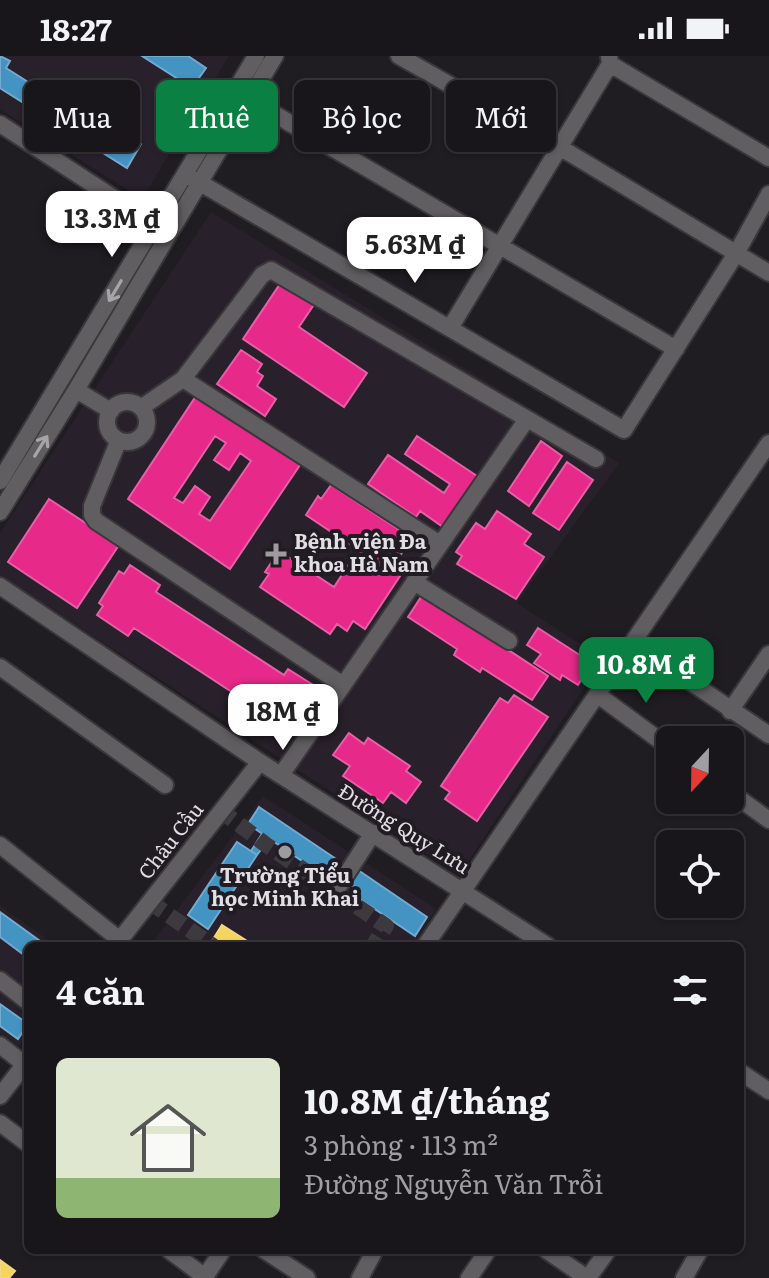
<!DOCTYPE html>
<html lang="vi">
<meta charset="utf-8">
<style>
:root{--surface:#18161a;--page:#211f23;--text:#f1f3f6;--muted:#9f9fa2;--line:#363539;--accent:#0b8043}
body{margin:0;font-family:Literata,serif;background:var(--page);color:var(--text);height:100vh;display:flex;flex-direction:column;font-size:30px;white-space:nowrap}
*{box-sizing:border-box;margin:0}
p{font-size:26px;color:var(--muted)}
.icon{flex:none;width:44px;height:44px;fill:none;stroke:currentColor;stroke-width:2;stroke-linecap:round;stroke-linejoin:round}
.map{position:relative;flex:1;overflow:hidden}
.drawer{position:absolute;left:24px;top:886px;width:720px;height:312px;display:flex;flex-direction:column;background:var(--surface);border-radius:12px;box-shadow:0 2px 6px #0004,0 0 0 2px var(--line)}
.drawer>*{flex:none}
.banner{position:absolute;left:24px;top:24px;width:722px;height:72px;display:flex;gap:16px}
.needle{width:52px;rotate:202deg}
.buttons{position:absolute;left:656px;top:670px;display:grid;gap:16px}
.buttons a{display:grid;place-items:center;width:88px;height:88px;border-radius:12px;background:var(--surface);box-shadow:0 2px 6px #0004,0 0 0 2px var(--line);font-size:40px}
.price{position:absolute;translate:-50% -68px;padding:0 18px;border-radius:16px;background:#fff;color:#222;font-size:26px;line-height:52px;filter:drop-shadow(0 2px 4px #0008)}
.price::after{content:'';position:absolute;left:50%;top:48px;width:24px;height:18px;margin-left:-12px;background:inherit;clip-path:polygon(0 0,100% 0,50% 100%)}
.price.current{background:var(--accent);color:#fff}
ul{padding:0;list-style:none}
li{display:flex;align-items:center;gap:24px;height:200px;padding:0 32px}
li span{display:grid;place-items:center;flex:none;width:224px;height:160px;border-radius:12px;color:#555}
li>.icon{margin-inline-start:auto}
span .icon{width:96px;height:96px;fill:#fffc;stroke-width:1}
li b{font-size:34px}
h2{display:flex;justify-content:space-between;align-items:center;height:96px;padding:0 32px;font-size:34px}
.pill{padding:0 28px;border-radius:12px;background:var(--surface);box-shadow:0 2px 6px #0004,0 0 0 2px var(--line);font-size:28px;line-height:72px}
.pill.current{background:var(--accent);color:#fff}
.status{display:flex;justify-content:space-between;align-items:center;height:56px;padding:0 40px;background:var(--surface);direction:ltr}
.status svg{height:22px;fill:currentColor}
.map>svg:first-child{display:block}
.built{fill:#28202b}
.homes{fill:#f6d55c;stroke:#f0d885;stroke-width:2}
.schools{fill:#4393c3;stroke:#73aacd;stroke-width:2}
.health{fill:#e7298a;stroke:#e660a5;stroke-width:2;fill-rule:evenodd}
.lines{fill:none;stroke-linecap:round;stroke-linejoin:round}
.minor-tunnel{stroke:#3d3a3f;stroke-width:16;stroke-dasharray:16 8;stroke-linecap:butt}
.minor-casing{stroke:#39373a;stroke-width:20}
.minor{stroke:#605e60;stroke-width:16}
.oneway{stroke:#a8a5a9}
.poi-dot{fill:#9e9ba0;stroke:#211c23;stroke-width:3}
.labels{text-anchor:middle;stroke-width:8;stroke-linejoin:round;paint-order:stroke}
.poi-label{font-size:20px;font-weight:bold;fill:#e2dfe4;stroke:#211c23;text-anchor:start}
.street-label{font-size:20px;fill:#e2dfe4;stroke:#211c23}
</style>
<div class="status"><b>18:27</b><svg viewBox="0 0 49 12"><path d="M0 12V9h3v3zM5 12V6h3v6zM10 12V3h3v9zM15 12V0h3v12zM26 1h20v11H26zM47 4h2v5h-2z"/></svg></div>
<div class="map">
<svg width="769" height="1222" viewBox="0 0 769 1222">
<rect width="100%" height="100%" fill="#201d22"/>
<path class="built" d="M0 0H229L142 143 0 53Z
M211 156 619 407 517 547 603 603 459 819 0 519V477Z
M263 740 436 853 412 890H150Z
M0 850 57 890H28V978L19 990 0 977Z"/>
<path class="homes" d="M222 869 255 890H220L212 885Z
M0 1204 15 1215 9 1222H0Z"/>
<path class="schools" d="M0 0 10 5 6 12 118 83 123 76 141 88 127 112 0 32Z
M142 0H188L206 12 192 32Z
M259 751 339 805 327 822 248 768Z
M262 778 269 783 257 799 251 795Z
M237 786 257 799 208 873 188 859Z
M358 814 427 861 415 880 351 837 355 831 349 828Z
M0 856 47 890H28V902L0 881Z
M0 948 28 968 18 983 0 970Z"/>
<path class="health" d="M282 225 315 247 299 271 367 317 344 351 243 283Z
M241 294 262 308 257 316 263 320 257 330 276 343 265 360 217 328Z
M198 337 302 406 230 513 128 443ZM215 380 226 387 214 404 229 414 240 397 251 405 210 465 199 458 210 441 195 430 183 447 174 442Z
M417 380 477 420 443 471 420 455 416 461 368 428 388 399 444 437 450 428 405 398Z
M541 385 562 400 529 450 508 435Z
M567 406 593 424 559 474 533 457Z
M331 429 401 475 393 488 404 494 399 501 408 508 365 573 353 565 347 575 337 568 330 578 260 531 269 518 265 516 279 495 334 531 358 494 306 459 318 440 321 443Z
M49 443 119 489 77 552 8 506Z
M497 455 531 478 524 488 544 501 516 543 457 508 462 500 456 496 476 467 485 473Z
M130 509 160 529 156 536 284 619 288 613 318 632 313 641 316 643 294 675 291 673 285 682 256 663 261 655 134 572 128 580 97 559 103 550 99 547 119 515 124 518Z
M423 538 548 620 532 644 482 612 480 616 454 599 457 593 408 561Z
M538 572 592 607 578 629 562 619 560 624 534 607 541 598 527 589Z
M514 639 548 661 477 765 445 743 450 736 441 730 500 642 508 647Z
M349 677 364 688 368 682 410 710 406 715 421 726 406 747 391 736 383 747 343 720 350 710 333 699Z"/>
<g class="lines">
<path class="minor-tunnel" d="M220 754 265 788 386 870 373 890
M150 846 213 890"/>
<defs>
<path id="minor" d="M399 0 561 92 769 217
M610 8 769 102
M235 35 676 293
M0 68 163 174
M185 118 624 374 737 196 769 138
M450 272 610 8 609 0
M183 323 440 488
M76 334 111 355
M107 366a20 20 0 1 1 40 0a20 20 0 1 1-40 0Z
M142 351 183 323 262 219 271 214 596 403
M118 386 92 450V459L96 465 343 629
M0 425 256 0
M0 456 76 334 275 0
M414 526 509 585
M0 530 260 706 548 890
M633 587 769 679
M0 611 165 729
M598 639 670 692
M730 655 769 598
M281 719 527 363
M730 736 769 764
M0 789 120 884
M335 836 373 777
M115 890 260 706
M425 890 769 387
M0 924 28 946
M0 989 28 1011
M740 1016 769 1035
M0 1040 28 1004
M0 1067 28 1088
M169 1194 205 1221
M264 1194 307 1222
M546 1194 587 1222
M204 1222 223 1194
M360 1222 375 1194
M469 1222 488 1194
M588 1222 608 1194
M684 1222 700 1194"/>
</defs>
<use href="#minor" class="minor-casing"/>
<use href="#minor" class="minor"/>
</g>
<defs><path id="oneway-shaft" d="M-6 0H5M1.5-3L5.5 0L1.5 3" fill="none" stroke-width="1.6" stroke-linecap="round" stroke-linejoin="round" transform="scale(2)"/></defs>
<g class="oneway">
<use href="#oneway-shaft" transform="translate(115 235) rotate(121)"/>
<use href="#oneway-shaft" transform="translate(41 390) rotate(-58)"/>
</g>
<g class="poi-dot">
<path d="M272 486h8v8h8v8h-8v8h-8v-8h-8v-8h8z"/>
<circle cx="285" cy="796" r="8"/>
</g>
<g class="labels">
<g class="poi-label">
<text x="294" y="493">Bệnh viện Đa<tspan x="294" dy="23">khoa Hà Nam</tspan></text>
<text x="285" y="827" text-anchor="middle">Trường Tiểu<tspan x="285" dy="23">học Minh Khai</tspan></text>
</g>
<g class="street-label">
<text transform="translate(404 773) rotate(32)" y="7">Đường Quy Lưu</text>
<text transform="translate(171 785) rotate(-52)" y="7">Châu Cầu</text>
</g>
</g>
</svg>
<div class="buttons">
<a><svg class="needle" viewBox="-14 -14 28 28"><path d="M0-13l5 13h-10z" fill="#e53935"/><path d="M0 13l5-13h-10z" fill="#9f9fa2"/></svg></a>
<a><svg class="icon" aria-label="locate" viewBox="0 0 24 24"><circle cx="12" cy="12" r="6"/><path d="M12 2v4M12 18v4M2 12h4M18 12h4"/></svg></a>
</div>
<b class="price" style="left:112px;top:203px">13.3M ₫</b>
<b class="price" style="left:415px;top:229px">5.63M ₫</b>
<b class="price current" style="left:646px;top:649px">10.8M ₫</b>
<b class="price" style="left:283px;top:696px">18M ₫</b>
<div class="banner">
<a class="pill">Mua</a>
<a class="pill current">Thuê</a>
<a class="pill">Bộ lọc</a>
<a class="pill">Mới</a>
</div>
<section class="drawer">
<h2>4 căn<svg class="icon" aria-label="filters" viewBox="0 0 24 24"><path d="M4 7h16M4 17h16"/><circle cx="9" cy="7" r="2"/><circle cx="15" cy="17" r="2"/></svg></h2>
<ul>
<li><span style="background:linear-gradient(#dfe7d0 75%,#8fb573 0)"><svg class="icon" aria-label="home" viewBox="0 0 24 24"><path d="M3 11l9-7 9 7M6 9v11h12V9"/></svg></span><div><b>10.8M ₫/tháng</b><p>3 phòng · 113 m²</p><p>Đường Nguyễn Văn Trỗi</p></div></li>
</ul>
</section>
</div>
